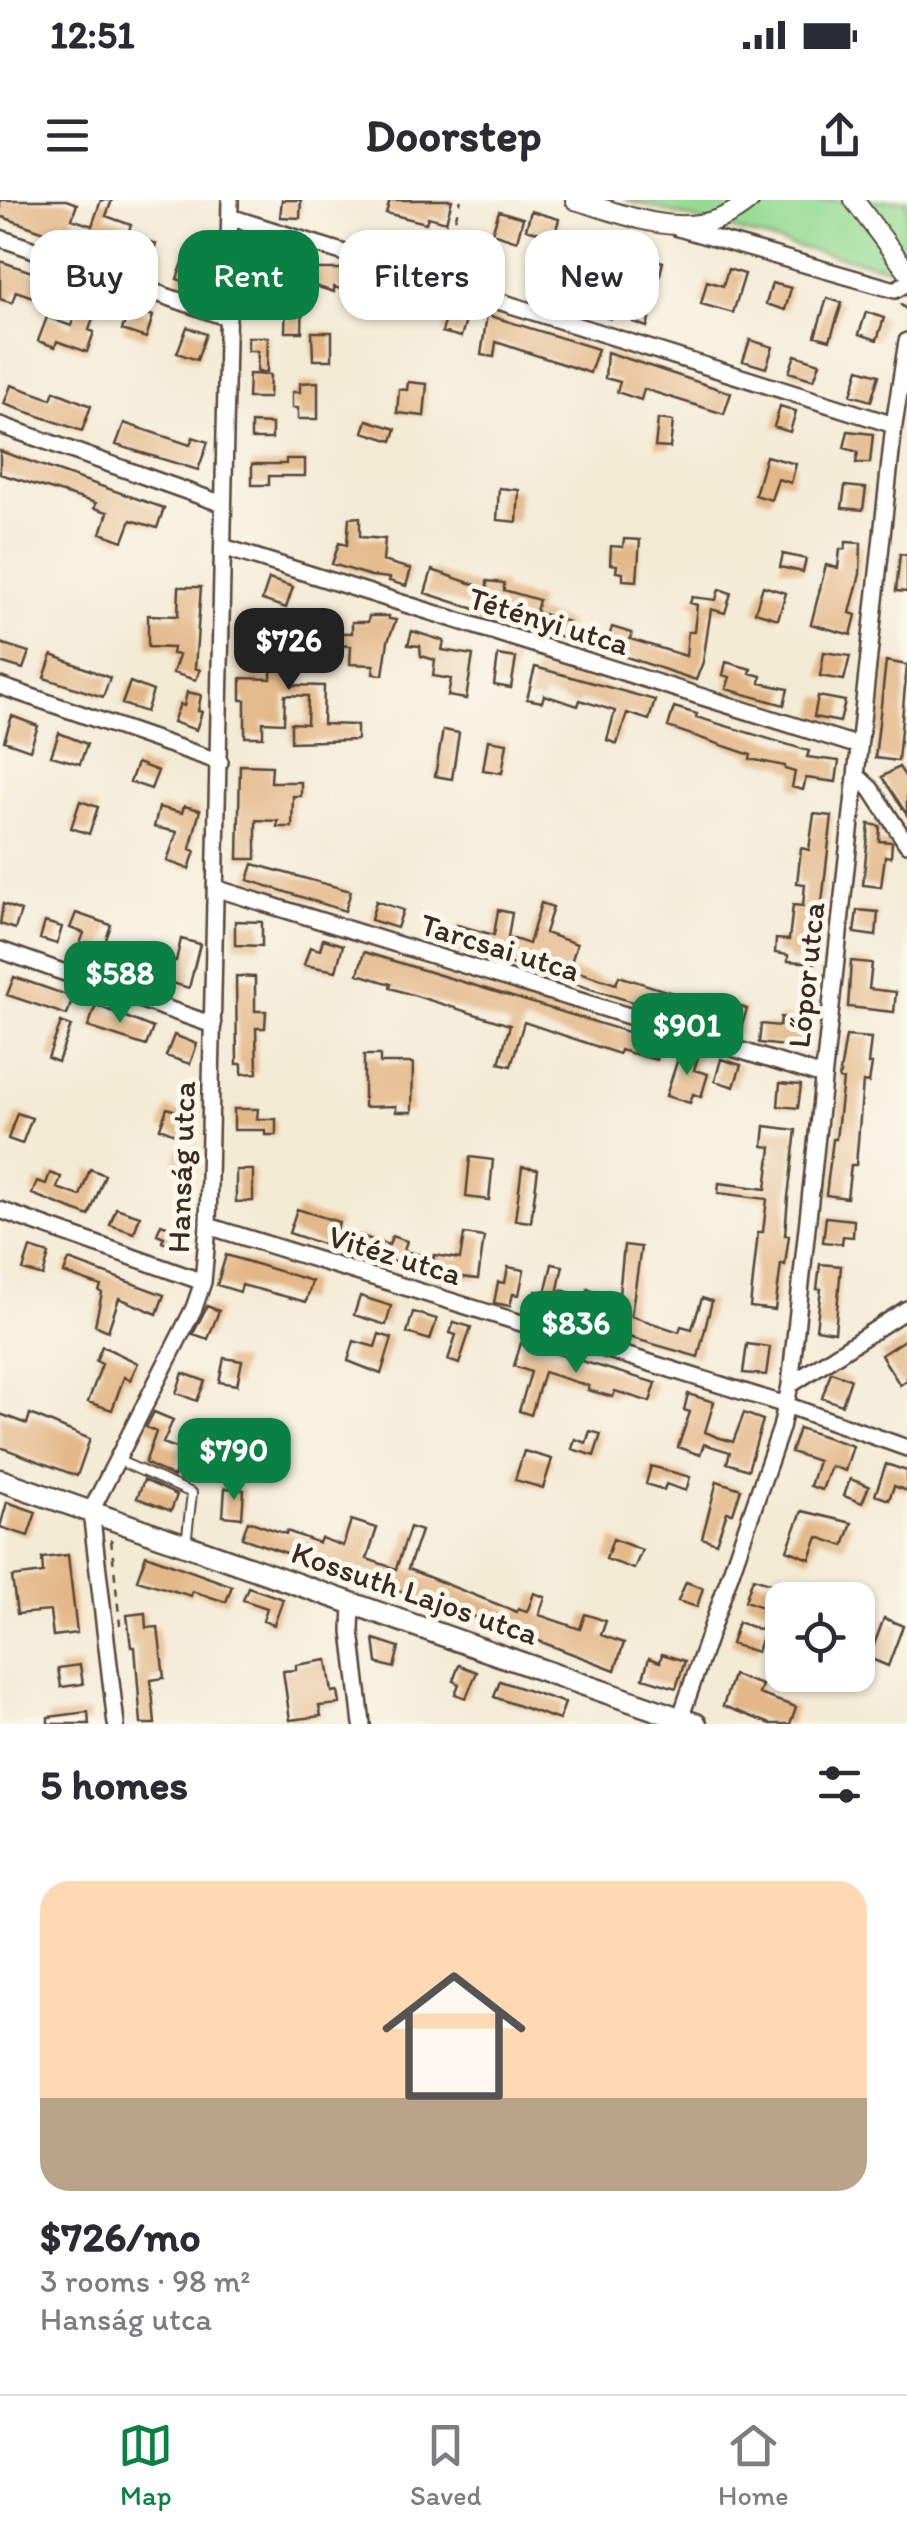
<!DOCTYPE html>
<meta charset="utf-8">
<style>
:root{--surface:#fff;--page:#f7f7f7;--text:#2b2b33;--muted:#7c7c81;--line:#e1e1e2;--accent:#0b8043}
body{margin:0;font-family:Itim,sans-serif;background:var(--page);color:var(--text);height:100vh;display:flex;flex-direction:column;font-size:38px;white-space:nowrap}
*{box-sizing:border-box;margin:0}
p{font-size:32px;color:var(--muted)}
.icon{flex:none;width:55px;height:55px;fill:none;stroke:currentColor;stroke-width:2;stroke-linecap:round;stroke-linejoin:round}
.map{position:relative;height:1524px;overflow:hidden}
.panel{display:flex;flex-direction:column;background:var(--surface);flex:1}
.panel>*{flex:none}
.hud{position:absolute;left:30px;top:30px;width:848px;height:90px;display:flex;gap:20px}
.buttons{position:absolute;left:765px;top:1382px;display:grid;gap:20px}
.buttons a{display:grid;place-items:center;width:110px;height:110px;border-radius:20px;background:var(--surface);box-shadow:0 2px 8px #0004;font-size:50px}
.price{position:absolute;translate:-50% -85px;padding:0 22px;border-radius:20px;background:var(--accent);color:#fff;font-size:32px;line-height:65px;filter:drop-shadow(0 2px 5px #0008)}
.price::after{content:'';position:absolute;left:50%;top:60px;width:30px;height:22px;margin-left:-15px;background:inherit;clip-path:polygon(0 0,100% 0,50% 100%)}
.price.selected{background:#222;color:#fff}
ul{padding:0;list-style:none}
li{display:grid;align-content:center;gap:20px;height:530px;padding:0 40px}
li span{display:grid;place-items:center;height:310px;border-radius:30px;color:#555}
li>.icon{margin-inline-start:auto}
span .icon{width:180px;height:180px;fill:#fffc;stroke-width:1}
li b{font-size:42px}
h2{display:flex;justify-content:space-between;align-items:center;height:120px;padding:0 40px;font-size:42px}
.tag{padding:0 35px;border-radius:30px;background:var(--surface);box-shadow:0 2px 8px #0004;font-size:35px;line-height:90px}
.tag.selected{background:var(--accent);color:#fff}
.status{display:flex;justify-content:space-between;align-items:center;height:70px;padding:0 50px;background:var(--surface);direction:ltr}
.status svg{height:28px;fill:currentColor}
header{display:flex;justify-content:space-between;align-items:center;height:130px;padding:0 40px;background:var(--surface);font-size:45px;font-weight:700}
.menu{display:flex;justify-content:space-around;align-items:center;height:140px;border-top:2px solid var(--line);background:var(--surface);font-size:28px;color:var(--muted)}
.menu a{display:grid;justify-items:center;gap:5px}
.menu .selected{color:var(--accent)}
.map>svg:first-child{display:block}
.grass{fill:#96db94;stroke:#688259;stroke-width:2.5}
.building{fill:#e3b787}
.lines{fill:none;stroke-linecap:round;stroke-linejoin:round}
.service-casing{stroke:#574739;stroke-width:12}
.minor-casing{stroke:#574739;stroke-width:20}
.tertiary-casing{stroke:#574739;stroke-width:22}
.secondary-casing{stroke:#574739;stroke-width:25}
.path{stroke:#574739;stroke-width:2.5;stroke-dasharray:8 8;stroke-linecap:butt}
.service{stroke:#fff;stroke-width:8}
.minor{stroke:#fff;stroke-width:15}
.tertiary{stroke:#fff;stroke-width:18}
.secondary{stroke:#fff;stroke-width:20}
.labels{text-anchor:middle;stroke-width:10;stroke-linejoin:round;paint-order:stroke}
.street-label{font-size:32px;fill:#3b2a1e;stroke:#fbf7ec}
</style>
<div class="status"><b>12:51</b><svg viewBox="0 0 49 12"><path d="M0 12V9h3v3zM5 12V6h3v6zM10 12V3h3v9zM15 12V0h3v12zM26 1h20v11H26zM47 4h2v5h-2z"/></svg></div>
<header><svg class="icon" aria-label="menu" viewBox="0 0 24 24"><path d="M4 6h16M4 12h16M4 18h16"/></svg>Doorstep<svg class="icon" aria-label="share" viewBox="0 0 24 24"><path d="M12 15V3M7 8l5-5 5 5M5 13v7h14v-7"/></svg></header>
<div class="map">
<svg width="907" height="1524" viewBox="0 0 907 1524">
<rect width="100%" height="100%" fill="#fbf7ec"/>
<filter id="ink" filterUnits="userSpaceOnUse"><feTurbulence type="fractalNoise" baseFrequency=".01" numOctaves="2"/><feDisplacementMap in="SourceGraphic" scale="20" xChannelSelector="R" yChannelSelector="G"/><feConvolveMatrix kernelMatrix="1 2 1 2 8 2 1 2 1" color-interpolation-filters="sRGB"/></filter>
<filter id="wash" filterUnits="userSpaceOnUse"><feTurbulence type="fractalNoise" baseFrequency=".0048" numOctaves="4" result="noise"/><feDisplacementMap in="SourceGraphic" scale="40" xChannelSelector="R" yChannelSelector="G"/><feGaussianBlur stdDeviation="2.25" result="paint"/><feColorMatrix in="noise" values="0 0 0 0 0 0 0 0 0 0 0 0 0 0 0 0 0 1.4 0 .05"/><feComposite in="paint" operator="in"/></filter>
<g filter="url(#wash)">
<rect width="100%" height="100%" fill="#f4ebd5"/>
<path class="grass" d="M625 0H907V72L789 45Z"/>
<g id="blocks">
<path class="building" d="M0 0H66L77 4 72 19 92 26 101 0H112L106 16 131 25 128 34 156 44 147 69 0 16Z
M282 0H301L300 18 280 17Z
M390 0H452L446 22 428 17 426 23 386 13Z
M499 11 523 18 517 41 492 33Z
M531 11 559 19 554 37 526 29Z
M249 48 267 49V70H249Z
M202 50 214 54 202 88 177 79 185 57 198 61Z
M290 51 302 55 295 79 282 75Z
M648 58 663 62 647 127 633 122 647 79 642 78Z
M0 61 52 79 44 101 16 91 12 103 0 99Z
M609 61 627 66 611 119 553 100 560 79 600 91Z
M315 69H348L414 92 407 113 395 109 398 101 361 90 360 95 334 87V92L315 86Z
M728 69 745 74 733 113 701 104 707 81 723 86Z
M772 83 791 88 785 110 766 104Z
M84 91 101 97 89 130 94 132 87 152 57 141 55 147 38 141 47 117 71 126Z
M286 98H303L302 132H285Z
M827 98 842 103 830 140 815 136Z
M450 105 469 110 461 137 442 132Z
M130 107 153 116 146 138 122 130Z
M866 112 884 118 877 140 859 134Z
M487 115 598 149 590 173 496 142 494 157 481 155Z
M187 127 206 134 197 160 177 153Z
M312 132H332V160H313Z
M248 137H268L267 172H257L258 151H248Z
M750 140 773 147 766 168 743 161Z
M607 152 731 193 724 214 644 189 641 200 617 192 620 182 605 178Z
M795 155 820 163 814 180 789 172Z
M859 169 879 175 871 201 851 195Z
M249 174 270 175 269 198H248Z
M318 182V219H298V208H292V192H300V183Z
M408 182 427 184 424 216 397 213 399 189 407 190Z
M11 185 51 199 54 191 91 206 82 231 4 204Z
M780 206 796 211 790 232 774 227Z
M658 219 673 221 670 248 655 247Z
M367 220 396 229 392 241 363 232Z
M124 223 190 245 193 237 208 242 198 270 116 245Z
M251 223 272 224V239H251Z
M848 231 873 234 870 263H856L858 252 844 248Z
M0 251 164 308 157 328 131 320 123 341 101 333 108 312 94 308 96 303 0 274Z
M766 256 796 264 791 283 778 279 771 300 755 295Z
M286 259H305V276H269V285H252V264H286Z
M845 286 866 288 863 310 842 308Z
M499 288 519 290 517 322 497 320Z
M360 317V337L385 339 383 361 411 369 406 386 389 381 390 378 371 376 332 364 339 343 347 345 349 318Z
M624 339 640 340 637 381 623 380V373L616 372 617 365 610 364 611 346 623 347Z
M846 342 861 343 860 374 850 413 856 415 851 435 811 424 826 365 838 368 840 349H845Z
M783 354 806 359 803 372 780 367Z
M900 354 907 355V392L896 391Z
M432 370 487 389V381L504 383V390L539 400 536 412 569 422 565 438 513 421 514 418 484 415V412L425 393Z
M269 379 293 387 286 408 262 400Z
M763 386 786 393 778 419 755 412Z
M179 387H201L195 468 200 470 196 480 173 473 179 455 172 454 173 448 148 447V415L178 416Z
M719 389 731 393 725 413 711 409 703 462 696 480 605 450 612 427 632 433 630 439 686 456 688 432H694L697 405 690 403 692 397 716 400Z
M280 414 297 415V420L316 421V435L292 436 291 485 324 486 323 524 357 525V540L291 542V523L307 524 308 496 285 495 284 523 263 522V537H245V500H241V478L271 479 272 442H279Z
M369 416H389V419L396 420 388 441 383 475 373 474 374 465 350 464 351 446 334 445 335 433H352V422H368Z
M412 431 444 441 442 450 473 455 466 499 448 496 451 479 433 476 435 460 421 456 420 446 408 445Z
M0 443 29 452 23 469 0 462Z
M824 452 850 456 844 480 820 476Z
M52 455 110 478 103 497 44 478Z
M498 455 516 458 511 488 494 485Z
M886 461 907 465 898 561 875 558Z
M726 462 751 469 750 473 761 476 760 483 788 489 784 505 726 489 730 477 723 475Z
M535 467 655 500 649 520 627 513 617 544 607 540 615 511 580 500 578 506 544 495 542 502 527 499Z
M130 482 153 491 146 512 122 504Z
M187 492 201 495 198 511 202 512 196 530 173 522 180 504 184 506Z
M818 496 845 501 840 522 814 517Z
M674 507 697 514 696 517 809 551 807 557 839 561 836 582 806 578 803 590 792 587 795 572 785 569V566L750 559 751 555 668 527Z
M12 516 38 526 30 550 4 541Z
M443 530 459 533 452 579 435 576Z
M59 533 87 544 80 564 51 556Z
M488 540 507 543 502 573 483 570Z
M137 563 158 571 151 589 130 582Z
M240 565 272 566 271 582H301V596H293L292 627H277L278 621 256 620V659H238Z
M899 567 907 579V615L882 577Z
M80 601 98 607 89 634 71 628Z
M184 606 200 610 190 649 195 651 189 669 167 661 177 632 154 627 159 607 182 613Z
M814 614 832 616 815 763 788 761V755L775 753 776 739 789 740 793 705 803 706 805 684 797 683 801 648 809 650Z
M869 624 880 626 879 641 892 642 891 657 885 656 881 687 863 685Z
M253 664 351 691 345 711 248 680Z
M376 701 403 710 397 728 371 720Z
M541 703 553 707 545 733 577 744 569 769 616 784 619 776 685 797 686 794 726 806 727 802 747 809 739 835 459 748 463 739 453 736 457 725 494 735 498 710 512 713 508 737 529 744Z
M3 704 21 711 15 729 0 724Z
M857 710 878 712 876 736 854 733Z
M76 713 111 725 100 757 78 749 84 733 70 728Z
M235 721 262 722V746L235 745Z
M45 722 62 727 57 744 40 739Z
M181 739 200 744 189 788 165 781 170 760 176 761Z
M323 739 343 745 336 771 304 765 310 747 320 750Z
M127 748 145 755 138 772 121 766Z
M364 752 661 842 656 860 620 850 619 854 524 822 511 866 499 863 510 825 390 788 391 784 358 774Z
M851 761 872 763 869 789 896 792 894 812 848 807Z
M236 776 255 777V811H266L265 828H256L257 873 242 874V864H237Z
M14 777 73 797 67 815 7 795Z
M96 805 153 828 146 846 88 827Z
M781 817 806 820 802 848 759 843 761 824 780 826Z
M61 822 71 826 58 862 48 858Z
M174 835 197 844 190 864 166 856Z
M846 836 871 838 868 864H872L869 883 863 882 856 965H851L847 998 826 995 833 939H836L843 880 839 879Z
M681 849 699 854 694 870 708 874 701 897 693 894 690 903 666 896Z
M364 855H380V863H413L412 912H396V906L364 907Z
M721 859 741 865 734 887 715 881Z
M780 883 801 885 798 908 778 906Z
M167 908 189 915 182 937 160 928Z
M234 909H258L257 919H276V935H265V930H234Z
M17 913 32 918 22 944 8 939Z
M765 926 796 930 788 997 785 1035H789L785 1065 781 1064 775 1110 750 1107 758 1032H763L767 999 718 993 719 983 766 989 771 947 763 946Z
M180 946 195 951 188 970 173 965Z
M470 957 493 960 489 1000 466 997Z
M522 967 538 969 531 1022 515 1020Z
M90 969 105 975 89 1016 32 994 37 981 46 984 50 973 61 977 57 988 80 996Z
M236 970H253V1001L236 1002Z
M116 1008 140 1016 134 1033 110 1025Z
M297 1009 339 1022 331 1047 289 1033Z
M826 1017 854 1020 853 1037 843 1036 842 1044 823 1042Z
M161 1024 187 1033 181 1049 162 1042 164 1037 157 1034Z
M464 1034 484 1037 478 1079 445 1075 444 1082 430 1079 431 1071 362 1054 364 1049 355 1046 358 1035 389 1045 392 1036 407 1041 404 1051 434 1058V1055L460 1059Z
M624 1045 641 1047 631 1116 679 1132 681 1126 692 1129 702 1098 712 1101 698 1157 531 1109 536 1091 545 1093 552 1064 563 1066 558 1089 588 1098V1089L618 1104Z
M30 1048 49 1054 43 1076 23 1070Z
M226 1055 312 1081 306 1102 242 1085 240 1092 217 1085Z
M69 1060 164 1095 157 1114 119 1098 108 1131 95 1125 102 1093 99 1091 101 1086 64 1073Z
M820 1064 841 1066 835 1132 816 1129 821 1089H817Z
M508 1067 524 1070 519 1095 513 1094 510 1106 494 1103 498 1082 505 1083Z
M360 1096 391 1106 386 1125 354 1115Z
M207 1106 219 1111 208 1139 193 1134Z
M413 1112 437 1119 430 1140 407 1133Z
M454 1122 471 1127 459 1164 448 1160 456 1135 450 1133Z
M379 1134 392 1138 381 1174 348 1161 354 1141 375 1147Z
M907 1138V1180L900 1185 881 1155Z
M521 1143 656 1183 650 1202 615 1191 613 1197 588 1190 589 1186 544 1172 531 1215 519 1211 531 1172 514 1166Z
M747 1144 770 1147 766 1175 743 1173Z
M102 1146 138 1163 130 1180 124 1177 112 1210 88 1202 102 1164 96 1161Z
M224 1158 242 1161 237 1185 219 1182Z
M831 1172 851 1179 842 1205 822 1198Z
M183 1173 205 1181 197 1201 176 1193Z
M688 1194 714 1202 705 1232 717 1237 733 1242 744 1213 763 1220 748 1270 727 1263 730 1252 704 1244 700 1255 678 1247 690 1212 684 1210Z
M154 1212 173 1220 163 1243 182 1250 174 1277 145 1263 156 1232 146 1227Z
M0 1214 27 1224 30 1214 90 1239 77 1276 0 1247Z
M799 1228 853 1246 845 1271 831 1266 822 1290 810 1286 818 1261 791 1252Z
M590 1231 601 1234 594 1256 572 1249 575 1239 586 1243Z
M524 1251 552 1259 543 1288 515 1280Z
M886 1264 907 1271V1291L894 1286 889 1300 875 1295Z
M651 1266 690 1277 686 1291 666 1284 664 1290 646 1284Z
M850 1279 869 1286 862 1303 844 1296Z
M144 1280 177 1295 171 1311 137 1298Z
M717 1281 741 1289 733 1313 727 1312 716 1343 702 1338Z
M225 1288 244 1290 242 1318 223 1316Z
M7 1302 36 1312 28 1336 0 1327Z
M802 1311 852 1323 844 1346 818 1337 810 1359 787 1350Z
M351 1320 377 1328 367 1359 396 1369 410 1327 421 1331 408 1369 517 1412 518 1409 527 1412 534 1393 545 1397 539 1415 580 1429 585 1414 606 1421 601 1435 624 1443 615 1470 473 1416 242 1338 248 1321 286 1334 287 1331 319 1343 321 1338 343 1346Z
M613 1339 642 1350 634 1369 606 1359Z
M68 1355 77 1433 53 1436 50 1411 17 1414 12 1377 43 1373 42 1358Z
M146 1355 232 1386 226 1402 192 1391 191 1396 137 1380Z
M753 1378 773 1384 765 1408 745 1401Z
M686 1382 703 1388 697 1407 678 1401Z
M248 1387 283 1399 274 1425 263 1421 267 1408 243 1400Z
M145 1413 146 1428 158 1427 164 1478 151 1480 155 1524H141L135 1447H131L127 1415Z
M884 1418 903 1426 888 1466 869 1458Z
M738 1422 764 1431 757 1452 731 1444Z
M374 1439 399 1447 394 1468 377 1463Z
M662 1454 685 1461 676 1488 643 1478 649 1458 660 1462Z
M327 1460 332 1492 338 1491 340 1504 319 1506 321 1516 290 1520 283 1471 296 1470V1465Z
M80 1465 83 1484 61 1487 58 1468Z
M459 1465 477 1472 466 1498 455 1494 459 1484 453 1481Z
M733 1475 762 1485 759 1494 796 1507 790 1524H771L723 1506Z
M500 1481 565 1503 559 1520 494 1497Z
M88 1512 89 1524H48V1517Z"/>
</g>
</g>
<g filter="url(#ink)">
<use href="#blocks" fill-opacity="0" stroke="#574739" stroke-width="2.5"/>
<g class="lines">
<defs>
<path id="service" d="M117 1260 192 1293 186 1344"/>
<path id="minor" d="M230 17 894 225
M678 28 895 90 907 83
M0 38 228 118
M0 225 223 304
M223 347 859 546
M0 486 220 562
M856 575 871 589 907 644
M218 689 823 876
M0 750 213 825
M0 1010 203 1082
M208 1026 786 1205 907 1248
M790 1185 907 1109
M352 1402 351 1431 362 1524
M680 1519 781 1228 790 1185 894 225 907 141
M116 1524 91 1311 194 1108 203 1082 208 1026 230 0"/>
<path id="tertiary" d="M575 0C634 17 697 47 750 0
M854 0 907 71"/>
<path id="secondary" d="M0 1280 696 1524"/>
</defs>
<use href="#service" class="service-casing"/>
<use href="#minor" class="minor-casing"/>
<use href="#tertiary" class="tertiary-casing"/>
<use href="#secondary" class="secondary-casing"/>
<path class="path" d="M441 65 461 0
M900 104 907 110
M111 1339 120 1425"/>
<use href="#service" class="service"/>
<use href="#minor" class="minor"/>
<use href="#tertiary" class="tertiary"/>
<use href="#secondary" class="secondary"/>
</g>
</g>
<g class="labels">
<g class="street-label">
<text transform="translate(549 421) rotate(17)" y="11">Tétényi utca</text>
<text transform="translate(500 747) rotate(17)" y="11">Tarcsai utca</text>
<text transform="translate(806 775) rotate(-84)" y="11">Lőpor utca</text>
<text transform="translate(181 967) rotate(-88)" y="11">Hanság utca</text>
<text transform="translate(395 1055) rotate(17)" y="11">Vitéz utca</text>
<text transform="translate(415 1393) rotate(19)" y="11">Kossuth Lajos utca</text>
</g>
</g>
</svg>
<div class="buttons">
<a><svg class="icon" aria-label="locate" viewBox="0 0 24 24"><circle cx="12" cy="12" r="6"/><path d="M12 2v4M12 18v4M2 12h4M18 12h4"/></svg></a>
</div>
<b class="price selected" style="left:289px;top:493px">$726</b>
<b class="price" style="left:120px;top:826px">$588</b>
<b class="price" style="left:687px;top:878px">$901</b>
<b class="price" style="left:576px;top:1176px">$836</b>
<b class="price" style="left:234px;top:1303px">$790</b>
<div class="hud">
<a class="tag">Buy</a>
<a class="tag selected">Rent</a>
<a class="tag">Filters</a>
<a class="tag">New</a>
</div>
</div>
<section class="panel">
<h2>5 homes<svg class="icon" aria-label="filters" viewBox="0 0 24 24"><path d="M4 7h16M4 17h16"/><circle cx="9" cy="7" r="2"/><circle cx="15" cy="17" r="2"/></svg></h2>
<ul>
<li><span style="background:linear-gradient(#ffd9b3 70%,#b9a48a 0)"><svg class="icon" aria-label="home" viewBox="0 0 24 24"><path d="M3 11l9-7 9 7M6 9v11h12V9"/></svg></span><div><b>$726/mo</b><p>3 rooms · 98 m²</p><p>Hanság utca</p></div></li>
</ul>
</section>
<nav class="menu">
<a class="selected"><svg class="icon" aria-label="map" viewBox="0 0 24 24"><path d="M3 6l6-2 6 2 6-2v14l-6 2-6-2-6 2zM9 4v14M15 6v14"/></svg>Map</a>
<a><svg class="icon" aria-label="saved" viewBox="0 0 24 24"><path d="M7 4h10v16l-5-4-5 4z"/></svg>Saved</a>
<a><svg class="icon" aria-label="home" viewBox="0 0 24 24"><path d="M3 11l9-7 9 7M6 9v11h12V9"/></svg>Home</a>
</nav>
